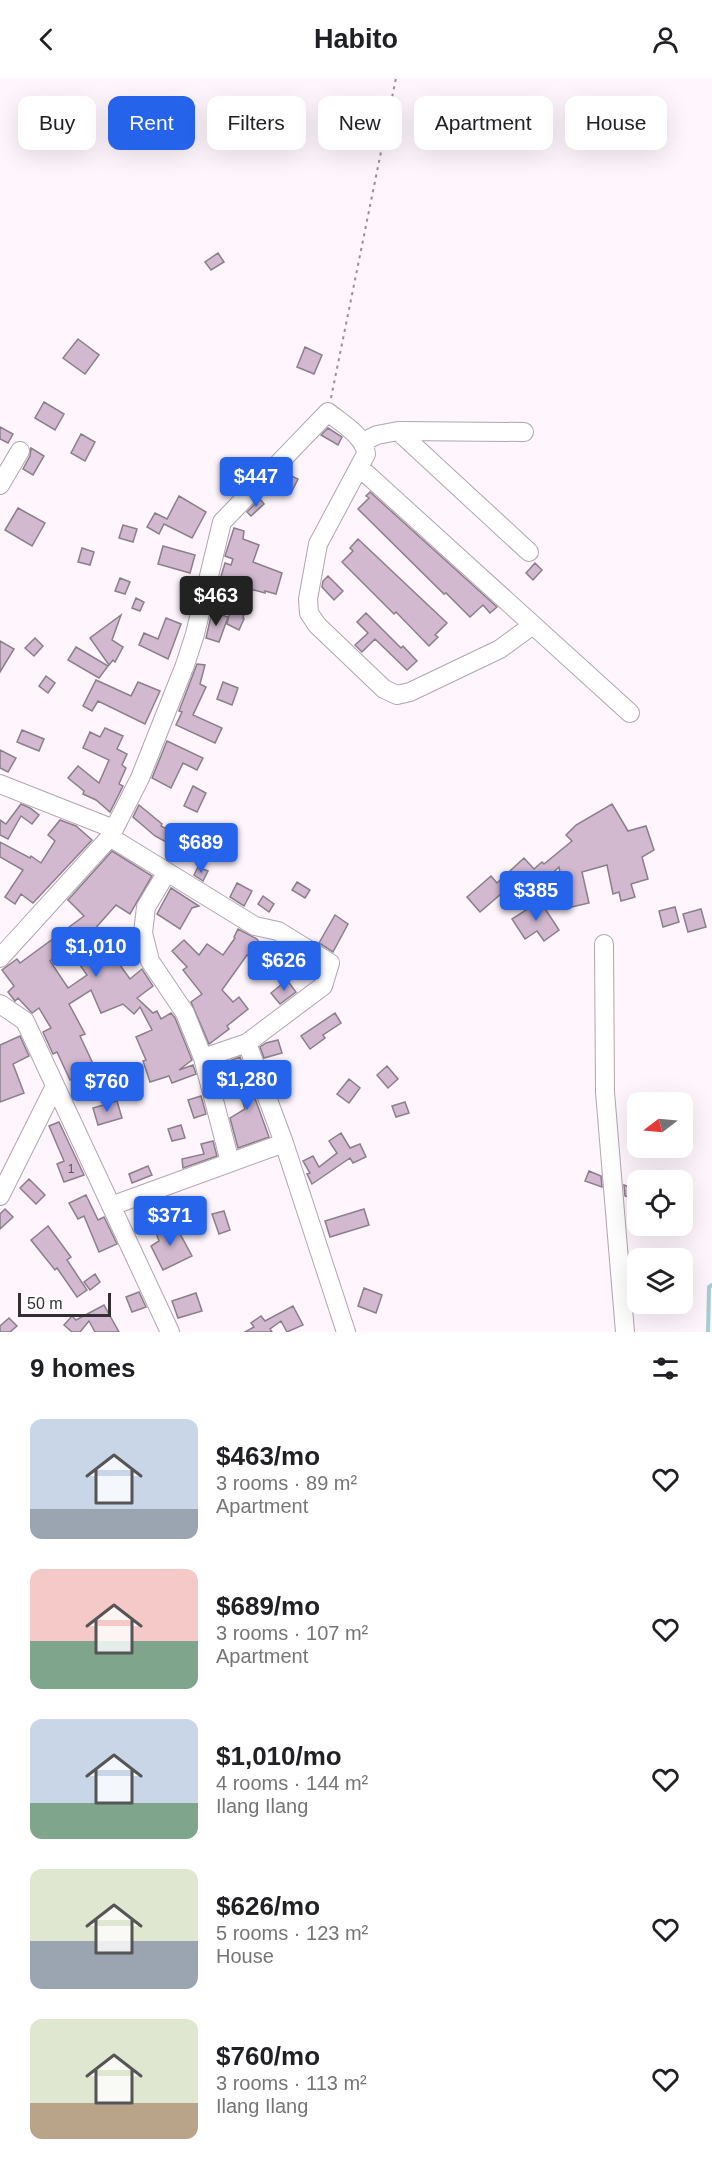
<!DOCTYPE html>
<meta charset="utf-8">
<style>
:root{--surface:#fff;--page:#f6f6f6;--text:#202124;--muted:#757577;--accent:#2563eb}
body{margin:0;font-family:Arial,sans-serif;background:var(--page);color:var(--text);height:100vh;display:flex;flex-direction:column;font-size:22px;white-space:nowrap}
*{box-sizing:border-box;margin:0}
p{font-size:20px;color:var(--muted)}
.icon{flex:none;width:33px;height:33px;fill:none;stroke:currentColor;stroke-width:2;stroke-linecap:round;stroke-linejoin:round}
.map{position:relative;height:1254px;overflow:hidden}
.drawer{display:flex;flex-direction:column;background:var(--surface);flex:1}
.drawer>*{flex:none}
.banner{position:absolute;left:18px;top:18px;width:676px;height:54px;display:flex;gap:12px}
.needle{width:39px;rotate:254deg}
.buttons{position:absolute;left:627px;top:1014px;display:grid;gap:12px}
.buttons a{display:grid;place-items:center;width:66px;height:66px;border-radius:12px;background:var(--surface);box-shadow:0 6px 24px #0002;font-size:30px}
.scale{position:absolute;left:18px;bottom:15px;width:93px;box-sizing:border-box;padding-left:6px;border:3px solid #332e32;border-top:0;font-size:16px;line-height:21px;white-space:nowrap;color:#332e32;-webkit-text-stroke:4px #fff;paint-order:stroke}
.price{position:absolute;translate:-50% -51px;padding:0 14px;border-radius:6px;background:var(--accent);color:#fff;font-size:20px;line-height:39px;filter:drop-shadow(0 2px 3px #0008)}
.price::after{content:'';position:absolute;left:50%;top:36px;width:18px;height:14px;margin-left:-9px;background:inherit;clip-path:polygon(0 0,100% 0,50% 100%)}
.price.active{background:#222;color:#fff}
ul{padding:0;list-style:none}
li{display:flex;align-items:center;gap:18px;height:150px;padding:0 30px}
li span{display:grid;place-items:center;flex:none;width:168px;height:120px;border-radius:12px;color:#555}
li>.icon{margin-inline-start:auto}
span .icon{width:72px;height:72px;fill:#fffc;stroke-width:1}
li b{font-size:26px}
h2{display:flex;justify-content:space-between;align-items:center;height:72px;padding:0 30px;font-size:26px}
.chip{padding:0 21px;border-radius:12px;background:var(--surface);box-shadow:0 6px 24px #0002;font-size:21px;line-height:54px}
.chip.active{background:var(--accent);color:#fff}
header{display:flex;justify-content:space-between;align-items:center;height:78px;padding:0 30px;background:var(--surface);font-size:27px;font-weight:600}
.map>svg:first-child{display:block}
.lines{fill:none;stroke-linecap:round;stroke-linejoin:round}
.stream{stroke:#a5cdd1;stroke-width:4}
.building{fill:#d2b9d0;stroke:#8b7f8a;stroke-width:1.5;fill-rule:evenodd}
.minor-casing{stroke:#b1a5b0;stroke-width:20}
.path{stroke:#979096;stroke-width:2;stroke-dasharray:3 4.5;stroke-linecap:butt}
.minor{stroke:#fff;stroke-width:18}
.labels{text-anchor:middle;stroke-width:4.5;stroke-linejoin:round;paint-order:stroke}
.number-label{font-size:12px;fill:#5b515a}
</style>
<header><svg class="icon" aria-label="back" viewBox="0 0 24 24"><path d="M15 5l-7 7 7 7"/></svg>Habito<svg class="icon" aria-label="person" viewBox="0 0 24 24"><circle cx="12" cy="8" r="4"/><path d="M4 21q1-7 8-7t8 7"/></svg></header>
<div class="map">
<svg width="712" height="1254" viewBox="0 0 712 1254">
<rect width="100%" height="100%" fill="#fef5fd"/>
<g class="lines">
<path class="stream" d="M708 1254 709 1209 712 1207"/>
</g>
<path class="building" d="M218 175 224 184 211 192 205 184Z
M78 261 99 277 85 296 63 280Z
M305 269 322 277 314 296 297 289Z
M44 324 64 336 55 352 35 340Z
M0 349 13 356 8 365 0 361Z
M328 350 342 359 338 367 321 357Z
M81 356 95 364 85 383 71 375Z
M31 370 44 378 33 397 23 391 30 378Z
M285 395 298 401 291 415 275 406Z
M370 414 497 529 490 535 483 527 470 539 446 515 444 516 358 431 369 420 366 418Z
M179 418 206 434 192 460 164 446 159 456 147 449 155 435 167 441Z
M260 421 264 426 251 438 247 434Z
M18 430 45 445 32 468 5 452Z
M123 447 137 451 133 464 119 460Z
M234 450 244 453 243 461 259 467 253 484 282 495 276 516 265 513V515L250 511 243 540 244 541 239 552 227 546 235 512 219 505 225 485 231 487 233 481 225 478Z
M358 461 447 545 435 557 438 559 429 568 396 534 394 536 342 484 353 473 350 470Z
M163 468 195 477 190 495 158 486Z
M82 470 94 474 90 487 78 484Z
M535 485 542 492 533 502 526 495Z
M328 498 343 513 334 522 322 509 323 503Z
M120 500 130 504 125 516 115 513Z
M136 520 144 524 140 533 132 530Z
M212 534 228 539 219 564 206 560Z
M366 535 401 570 403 568 417 583 407 592 375 561 362 574 355 567 368 555 357 544Z
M121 537 112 562 123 569 115 584 113 582 109 587 90 560Z
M166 540 181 546 168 581 139 567 144 555 158 561Z
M35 560 43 568 34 578 25 570Z
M0 563 14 571 0 594Z
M76 569 108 588 99 600 68 582Z
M197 586 205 587 200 606 206 609 193 637 222 650 215 665 176 647 182 634 179 633Z
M46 598 55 605 48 615 39 608Z
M96 602 131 618 138 604 160 613 145 646 98 623 92 633 83 628Z
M223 604 238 610 232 627 217 621Z
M105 650 123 658 117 671 127 676 122 687 126 690 119 706 123 708 110 734 96 722 83 716 84 713 68 700 78 688 99 705 109 682 83 670 90 654 100 659Z
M22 652 44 661 39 673 17 664Z
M167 663 203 680 197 692 183 685 171 710 152 700Z
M0 672 16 680 8 694 0 690Z
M193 708 206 715 197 734 184 728Z
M21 726 30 730 39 737 32 746 21 738 8 761 0 757V742L6 746Z
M612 726 628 753 646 748 654 772 642 779 648 801 631 806 635 819 621 823 619 814 613 816 607 787 582 794 589 825 567 830 559 789 536 811 524 799 509 812 508 810 480 834 467 819 491 798 497 805 524 780 534 791 542 784 544 786 572 763 566 757 576 747Z
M139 727 162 746 161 748 187 762 189 759 205 768 196 784 180 774 181 772 155 758 133 739Z
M60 742 76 748 92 762 33 825 21 816 15 826 5 819 23 792 0 779V764L30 780 31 778 41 785 55 763 48 757Z
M112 773 152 798 130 836 116 827 92 854 112 881 114 879 130 901 142 891 153 908 137 920 153 935 157 933 161 941 171 935 175 940 192 982 179 992 193 987 196 996 172 1005 169 998 150 1004 143 983 146 982 136 959 152 952 140 929 134 936 123 926 101 935 91 912 69 926 85 956 80 958 95 990 70 1002 57 974 53 976 43 954 51 950 39 930 32 935 18 920 15 923 8 914 14 908 2 892 17 881 20 885 84 838 68 822ZM68 870 87 897 68 910 50 883Z
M198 789 208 793 203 803 194 797Z
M297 804 310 812 305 820 292 812Z
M237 805 252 813 244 828 230 819Z
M171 810 199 828 192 830 180 851 157 836Z
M263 818 274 826 269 834 258 826Z
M540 823 559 852 544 863 537 853 525 861 512 841Z
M675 829 679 844 663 849 659 833Z
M701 831 706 849 688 854 683 836Z
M335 837 348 846 333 874 319 865Z
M238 851 257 861 280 893 247 877 222 912 233 924 239 919 248 931 227 948 229 951 209 966 191 924 202 916 183 892 187 889 172 873 184 862 199 877 207 866 223 877 235 860 234 859Z
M301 880 314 888 306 899 296 892V889Z
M287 902 296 914 280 926 271 915Z
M335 935 341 945 323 957 325 960 310 971 301 958Z
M20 958 29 978 13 986 24 1015 0 1024V967Z
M278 962 282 975 264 980 260 969 266 965Z
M240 979 269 1059 238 1070 230 1040 245 1031 229 983Z
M387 988 398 1001 388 1010 377 997Z
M349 1001 360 1010 349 1025 337 1016Z
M201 1018 206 1036 194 1040 188 1022Z
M117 1023 122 1040 98 1047 93 1030Z
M405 1024 409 1035 396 1039 392 1028Z
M59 1044 84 1097 64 1104 57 1086 64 1083 49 1048Z
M181 1047 185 1060 172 1063 168 1051Z
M341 1055 350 1070 360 1066 366 1079 353 1085 350 1080 312 1106 307 1096 310 1095 303 1083 313 1078 319 1089 337 1075 329 1063Z
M213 1063 217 1078 183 1090 182 1081 204 1076 201 1066Z
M148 1088 152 1097 132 1105 129 1096Z
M589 1093 601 1098 602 1109 585 1103Z
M29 1101 45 1117 36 1126 20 1110Z
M624 1107 634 1111 631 1120 625 1118Z
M86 1117 98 1142 104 1139 117 1166 99 1174 84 1138 78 1141 69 1125Z
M5 1131 13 1139 0 1151V1136Z
M364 1131 369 1147 330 1159 325 1143Z
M224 1133 230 1152 219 1156 212 1136Z
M170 1144 175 1156 179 1154 192 1178 163 1192 151 1168 159 1163 154 1150Z
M48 1148 71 1179 67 1182 87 1212 77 1219 57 1190 55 1192 31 1162Z
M95 1196 100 1204 90 1212 84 1204Z
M364 1210 382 1217 376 1235 358 1228Z
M139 1214 146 1229 132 1234 126 1219Z
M196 1215 202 1233 178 1240 172 1223Z
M104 1227 119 1254H95L89 1243 80 1254H72L64 1247 72 1238 76 1242Z
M293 1228 303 1247 287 1254 281 1243 270 1251 272 1254H245L254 1249 251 1245 261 1238 265 1243Z
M9 1240 17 1248 10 1254H0V1248Z"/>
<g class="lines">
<defs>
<path id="minor" d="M398 353 529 474
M363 364 377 357 398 353 524 354
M359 389 630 635
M0 407 20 373
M0 706 114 751
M110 759 255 848 278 853 330 885 323 908 247 965 203 980 230 1084
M167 794 146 829 143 855 150 883 185 935 203 980
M604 866 605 1014 625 1254
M0 880 110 759 140 700 185 587 195 556 222 444 328 334C341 345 365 358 366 376L318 466 308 521 309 535 317 547 384 611 397 617 410 614 500 571 533 547
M0 926 25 943 170 1254
M247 965 284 1065 346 1254
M0 1118 55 1008
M111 1128 284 1065"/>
</defs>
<use href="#minor" class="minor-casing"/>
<path class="path" d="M331 320 396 0"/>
<use href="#minor" class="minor"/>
</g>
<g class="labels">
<g class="number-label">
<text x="71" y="1095">1</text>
</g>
</g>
</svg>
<div class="buttons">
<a><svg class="needle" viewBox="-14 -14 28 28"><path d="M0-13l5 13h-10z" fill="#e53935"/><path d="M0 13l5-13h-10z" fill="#757577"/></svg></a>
<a><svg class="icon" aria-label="locate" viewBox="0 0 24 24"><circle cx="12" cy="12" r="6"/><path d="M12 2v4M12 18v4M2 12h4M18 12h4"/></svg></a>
<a><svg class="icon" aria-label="layers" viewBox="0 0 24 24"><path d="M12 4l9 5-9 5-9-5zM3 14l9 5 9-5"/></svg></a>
</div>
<div class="scale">50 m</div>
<b class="price" style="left:256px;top:430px">$447</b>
<b class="price active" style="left:216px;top:549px">$463</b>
<b class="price" style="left:201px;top:796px">$689</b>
<b class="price" style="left:536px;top:844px">$385</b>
<b class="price" style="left:96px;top:900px">$1,010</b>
<b class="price" style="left:284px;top:914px">$626</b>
<b class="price" style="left:247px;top:1033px">$1,280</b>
<b class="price" style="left:107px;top:1035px">$760</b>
<b class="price" style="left:170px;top:1169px">$371</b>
<div class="banner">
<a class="chip">Buy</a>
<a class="chip active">Rent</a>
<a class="chip">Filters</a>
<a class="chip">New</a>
<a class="chip">Apartment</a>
<a class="chip">House</a>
</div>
</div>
<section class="drawer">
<h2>9 homes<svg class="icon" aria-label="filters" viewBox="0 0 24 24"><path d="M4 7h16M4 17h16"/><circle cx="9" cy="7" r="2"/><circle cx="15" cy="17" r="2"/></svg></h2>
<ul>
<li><span style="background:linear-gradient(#c9d6e8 75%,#9aa5b1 0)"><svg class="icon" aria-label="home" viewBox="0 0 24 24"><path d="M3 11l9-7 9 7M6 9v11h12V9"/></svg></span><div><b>$463/mo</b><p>3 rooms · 89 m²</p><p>Apartment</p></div><svg class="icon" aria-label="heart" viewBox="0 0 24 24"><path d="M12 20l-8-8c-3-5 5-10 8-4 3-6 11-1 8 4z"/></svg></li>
<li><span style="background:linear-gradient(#f6c9c9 60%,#7fa58c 0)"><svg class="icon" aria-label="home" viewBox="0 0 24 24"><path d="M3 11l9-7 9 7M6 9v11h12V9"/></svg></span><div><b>$689/mo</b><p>3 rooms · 107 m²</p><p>Apartment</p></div><svg class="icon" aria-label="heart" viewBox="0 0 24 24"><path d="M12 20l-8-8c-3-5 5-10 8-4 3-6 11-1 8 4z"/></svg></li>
<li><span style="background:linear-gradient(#c9d6e8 70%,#7fa58c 0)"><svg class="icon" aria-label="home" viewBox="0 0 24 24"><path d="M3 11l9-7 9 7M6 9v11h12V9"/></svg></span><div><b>$1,010/mo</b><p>4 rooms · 144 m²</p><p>Ilang Ilang</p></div><svg class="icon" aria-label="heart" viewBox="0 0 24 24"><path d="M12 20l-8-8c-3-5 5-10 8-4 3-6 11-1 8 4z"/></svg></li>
<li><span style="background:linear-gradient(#dfe7d0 60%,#9aa5b1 0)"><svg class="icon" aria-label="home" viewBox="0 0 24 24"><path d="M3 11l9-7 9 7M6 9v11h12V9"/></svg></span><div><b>$626/mo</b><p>5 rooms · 123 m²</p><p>House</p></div><svg class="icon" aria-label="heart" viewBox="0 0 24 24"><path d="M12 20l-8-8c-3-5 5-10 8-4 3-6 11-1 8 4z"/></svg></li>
<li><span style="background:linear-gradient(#dfe7d0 70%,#b9a48a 0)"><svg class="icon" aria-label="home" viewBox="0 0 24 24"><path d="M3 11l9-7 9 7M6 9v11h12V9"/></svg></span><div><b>$760/mo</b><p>3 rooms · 113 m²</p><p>Ilang Ilang</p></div><svg class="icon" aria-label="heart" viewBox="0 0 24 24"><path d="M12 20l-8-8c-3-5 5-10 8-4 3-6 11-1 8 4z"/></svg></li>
</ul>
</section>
